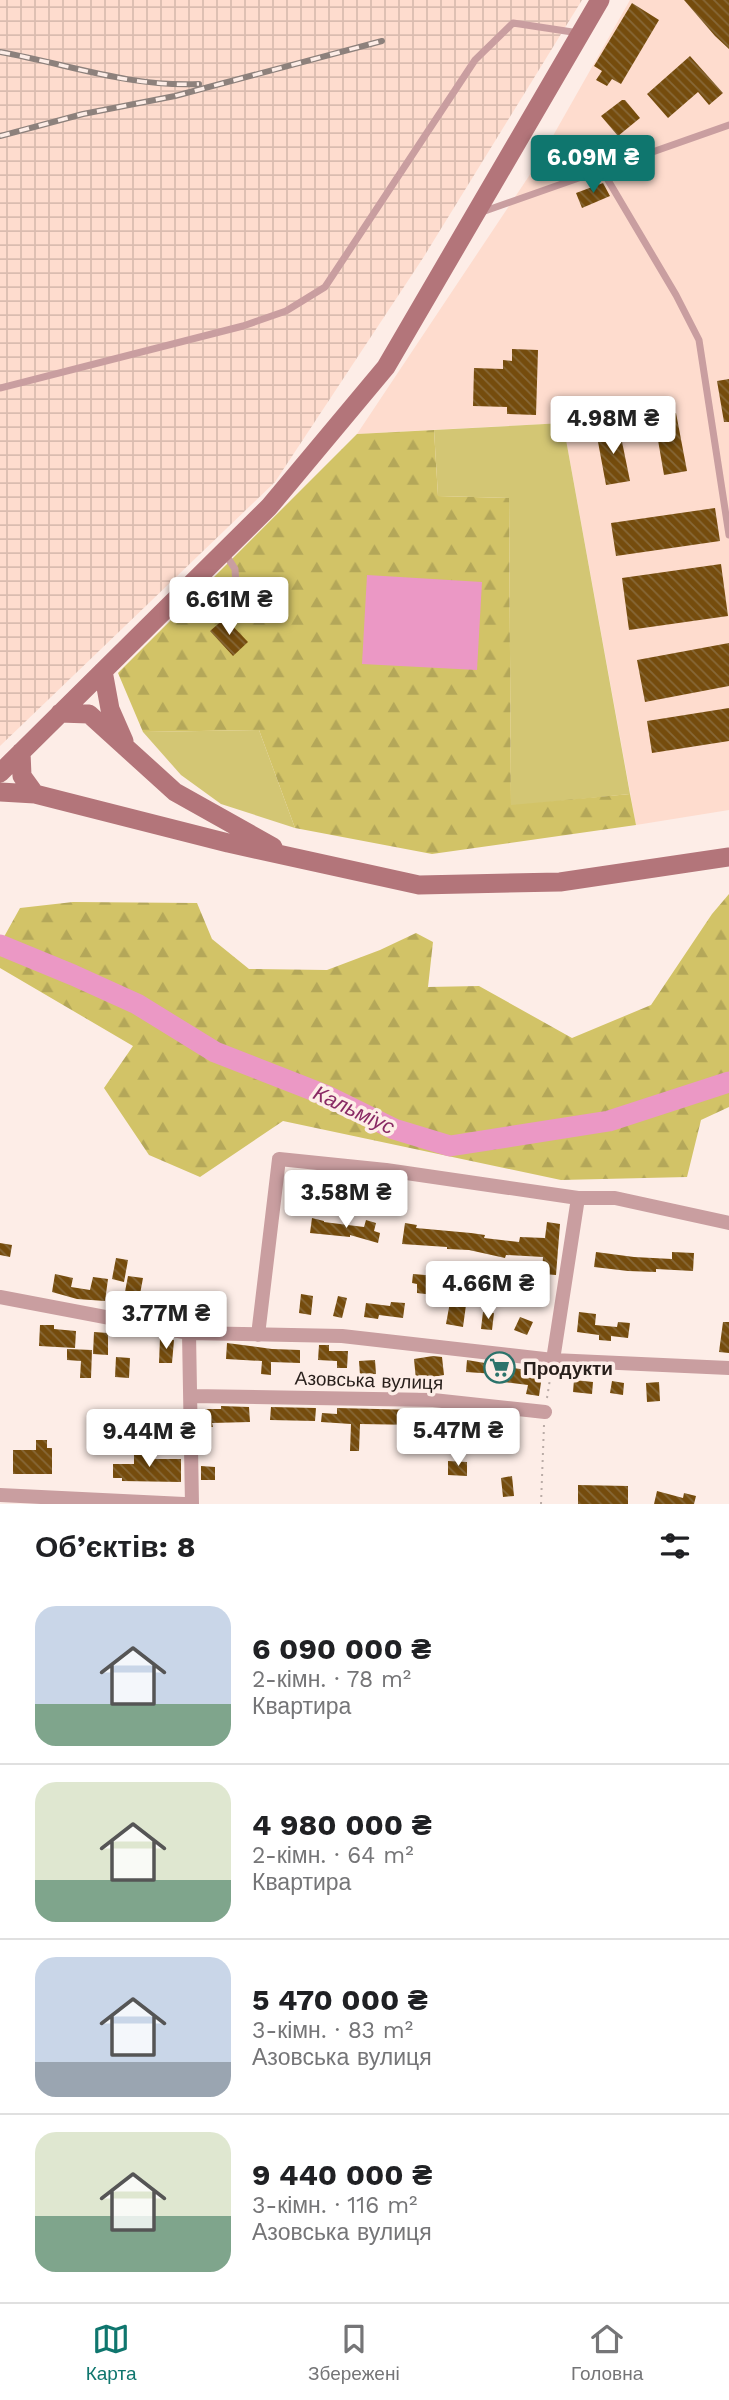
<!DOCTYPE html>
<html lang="uk">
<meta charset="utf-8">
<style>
:root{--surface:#fff;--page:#f6f6f6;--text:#202124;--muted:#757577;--line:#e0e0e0;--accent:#0f766e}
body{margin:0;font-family:"Work Sans",sans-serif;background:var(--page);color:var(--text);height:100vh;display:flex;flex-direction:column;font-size:26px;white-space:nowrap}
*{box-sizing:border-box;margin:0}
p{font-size:23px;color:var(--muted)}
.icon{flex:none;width:38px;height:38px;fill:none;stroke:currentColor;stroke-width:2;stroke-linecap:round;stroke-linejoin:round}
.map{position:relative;height:1504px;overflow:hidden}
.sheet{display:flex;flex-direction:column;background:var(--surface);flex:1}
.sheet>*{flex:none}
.price{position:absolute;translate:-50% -60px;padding:0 16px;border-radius:7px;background:#fff;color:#222;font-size:23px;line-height:46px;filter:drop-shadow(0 2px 4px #0008)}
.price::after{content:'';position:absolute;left:50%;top:42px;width:21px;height:16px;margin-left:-10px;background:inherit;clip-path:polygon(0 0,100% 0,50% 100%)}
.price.selected{background:var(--accent);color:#fff}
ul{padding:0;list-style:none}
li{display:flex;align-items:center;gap:21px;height:175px;padding:0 35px}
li+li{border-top:2px solid var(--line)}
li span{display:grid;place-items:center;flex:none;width:196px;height:140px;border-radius:21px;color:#555}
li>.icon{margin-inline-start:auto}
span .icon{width:84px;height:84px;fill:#fffc;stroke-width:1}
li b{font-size:30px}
h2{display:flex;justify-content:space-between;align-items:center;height:84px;padding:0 35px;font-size:30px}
.tab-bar{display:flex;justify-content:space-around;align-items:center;height:98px;border-top:2px solid var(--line);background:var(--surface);font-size:19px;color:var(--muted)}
.tab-bar a{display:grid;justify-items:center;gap:4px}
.tab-bar .selected{color:var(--accent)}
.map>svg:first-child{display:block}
.built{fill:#fedcce}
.industrial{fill:url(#industrial-grid)}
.green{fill:#d3c674}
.forest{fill:url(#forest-firs)}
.water{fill:#eb98c5}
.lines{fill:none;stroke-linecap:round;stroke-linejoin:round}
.river{stroke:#eb98c5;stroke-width:21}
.building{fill:url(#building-back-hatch)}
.path{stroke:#baaca7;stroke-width:2;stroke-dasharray:2 5;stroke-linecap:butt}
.lane{stroke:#c99ea0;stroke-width:7}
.street{stroke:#c99ea0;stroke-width:14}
.secondary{stroke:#b3757a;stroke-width:19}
.rail-casing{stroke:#8d817c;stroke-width:6}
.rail{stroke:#fdede7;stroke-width:3.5;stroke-dasharray:10;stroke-linecap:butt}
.labels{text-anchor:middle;stroke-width:7;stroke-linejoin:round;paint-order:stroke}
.poi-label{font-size:19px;font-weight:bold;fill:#281f1b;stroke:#fdede7;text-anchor:start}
.street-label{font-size:19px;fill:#281f1b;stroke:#fdede7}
.water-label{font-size:21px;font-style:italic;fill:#892964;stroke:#fdede7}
</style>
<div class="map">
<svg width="729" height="1504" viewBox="0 0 729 1504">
<defs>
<pattern id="industrial-grid" width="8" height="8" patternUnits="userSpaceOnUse" patternTransform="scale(1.75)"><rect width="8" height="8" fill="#fedcce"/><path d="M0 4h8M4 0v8" fill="none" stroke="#dabcb0"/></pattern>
<pattern id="forest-firs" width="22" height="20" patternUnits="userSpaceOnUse" patternTransform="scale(1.75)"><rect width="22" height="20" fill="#d2c367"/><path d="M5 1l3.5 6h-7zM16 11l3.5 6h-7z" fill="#b4a759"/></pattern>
<pattern id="building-back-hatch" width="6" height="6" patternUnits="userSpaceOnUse" patternTransform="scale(1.75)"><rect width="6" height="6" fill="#754c0d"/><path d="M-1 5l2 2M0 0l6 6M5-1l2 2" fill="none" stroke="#876838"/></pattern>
</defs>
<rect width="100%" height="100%" fill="#fdede7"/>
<path class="built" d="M630 0H729V810L636 825 563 423 357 434 537 164Z"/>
<path class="industrial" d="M0 0H582L423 258 275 482 0 746Z"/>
<path class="green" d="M563 423 630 794 511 806 509 498 438 496 434 430Z
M259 730 295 828 221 804 181 775 143 732Z"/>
<path class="forest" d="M434 430 438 496 509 498 511 805 630 794 636 825 432 854 295 828 259 730 143 732 118 673 357 434Z
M729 894V1107L701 1120 687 1177 561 1180 283 1121 200 1177 149 1155 104 1088 133 1046 0 968V944L20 908 73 902 197 903 212 939 249 969 327 970 380 950 416 933 433 942 428 987 479 986 572 1038 651 1005 712 914Z"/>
<path class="water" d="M367 575 482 582 477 670 362 664Z"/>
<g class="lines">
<path class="river" d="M0 945 73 975 137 1004 215 1052 325 1095 394 1129 450 1146 609 1121 729 1082"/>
</g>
<path class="building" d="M684 0H729V49L715 36Z
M632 3 659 20 621 84 612 79 607 86 596 80 602 71 594 66Z
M690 56 723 93 709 105 698 92 668 118 647 94Z
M622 100H625L640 118 618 136 601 116Z
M603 183 610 196 582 208 576 193Z
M512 349 538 350 536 415 507 414V407L473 406 474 368 503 369V360L512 361Z
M729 379V422H724L717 381Z
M676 413 687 471 664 475 654 417Z
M619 427 630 481 606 485 596 431Z
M715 508 720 541 616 556 611 523Z
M721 564 728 616 629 630 622 578Z
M225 618 248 642 233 656 210 631Z
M729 643V686L645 702 637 660Z
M729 708V741L652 753 647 721Z
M312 1218 324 1221V1222L364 1227 366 1220 376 1223 374 1231 380 1233 378 1243 350 1235V1237L310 1233Z
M547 1222 560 1224 556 1275 542 1274 543 1257 506 1255 505 1258 469 1250 447 1249V1247L402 1244 405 1223 417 1225 416 1228 471 1233 485 1235 484 1238 519 1242 520 1237 545 1238Z
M0 1243 12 1245 10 1257 0 1255Z
M596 1252 634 1257 672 1259V1252L694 1253 693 1271 656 1269V1272L628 1271 594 1267Z
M116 1258 128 1260 124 1282 112 1279Z
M438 1273 453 1275 450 1297 417 1293V1284L412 1283 413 1274 437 1276Z
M55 1274 73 1278 71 1287 90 1290 93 1277 108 1279 105 1301 77 1299 52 1292Z
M128 1276 143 1278 138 1305 123 1302Z
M211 1294H225L226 1315 212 1316Z
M301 1294 313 1296 311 1315 299 1313Z
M338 1296 347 1298 342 1318 333 1316Z
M162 1297 176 1298 175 1315 161 1314Z
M391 1302 405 1303 403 1318 379 1315 378 1319 364 1317 366 1303 390 1306Z
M450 1302 466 1305 463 1327 446 1324Z
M483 1312 494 1313 492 1330 481 1329Z
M579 1312 596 1314 595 1325 617 1327 618 1322 630 1323 628 1338 611 1336V1341L599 1340V1335L577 1332Z
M520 1317 533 1322 527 1335 514 1330Z
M723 1322H729V1353L719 1352Z
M40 1325H54V1329L76 1331 75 1348 39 1346Z
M94 1332 108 1333V1355L93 1354Z
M160 1338 174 1340 172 1363H159Z
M227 1343 272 1349 300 1350V1363L271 1362V1375L261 1374 262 1361 226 1359Z
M319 1345H329V1351H348L347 1368H337V1361L318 1360Z
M67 1349 92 1350 91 1378H80L81 1361 67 1360Z
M433 1356 442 1357 444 1375 416 1380 414 1359Z
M116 1357 130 1358 129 1378 115 1377Z
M375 1360 376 1374 360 1375 359 1361Z
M467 1360 526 1370 527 1367 543 1369 539 1396 526 1394 528 1385 495 1381 496 1374 466 1372Z
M396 1377 398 1390H387L385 1378Z
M574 1380 593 1382 592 1394 573 1392Z
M612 1381 624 1383 623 1395 610 1393Z
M659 1382 660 1401 647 1402 646 1383Z
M221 1406 249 1407 250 1422 212 1423 213 1427H200V1409H221Z
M271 1407 316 1408 315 1421 270 1420Z
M337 1408 418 1410V1425L360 1424 359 1451H350L351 1424 321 1422 322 1413 337 1414Z
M447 1413H462V1429H447Z
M36 1440H47V1448H52V1474H13V1450H36Z
M134 1446H143L147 1459H181V1482L122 1481V1478H113V1464H134Z
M448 1461 467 1462V1476L448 1475Z
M201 1466 215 1467V1480H201Z
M512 1476 514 1496 503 1497 501 1478Z
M578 1485 628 1486V1504H578Z
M657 1491 683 1498 684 1493 696 1496 694 1504H654Z"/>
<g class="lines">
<path class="path" d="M547 1398 551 1373
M541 1504 544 1425"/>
<path class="lane" d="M602 170 676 295 699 340 729 535
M482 212 729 125
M0 388 243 326 286 311 325 287 475 60 513 23 579 33
M224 552 235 569 238 618"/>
<path class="street" d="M0 1297 189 1333 342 1336 553 1360 729 1368
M189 1333 192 1504
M258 1335 279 1159 386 1170 578 1198H615L729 1223
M553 1360 578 1198
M191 1396 433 1400 545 1412
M0 1495 184 1504"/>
<path class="secondary" d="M103 671 110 709 124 741
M60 713 89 714 175 792 273 847
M21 752 22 776 35 794
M0 773 269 507 386 367 600 0
M0 792 35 794 228 843 419 885 560 882 729 857"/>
<defs>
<path id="rail" d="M0 52C68 64 127 87 199 84
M0 136 83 114 175 96 382 41"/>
</defs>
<use href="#rail" class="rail-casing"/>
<use href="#rail" class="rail"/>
</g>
<defs>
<symbol id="supermarket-ring" viewBox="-11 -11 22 22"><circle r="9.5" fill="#fdede7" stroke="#2b736b" stroke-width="1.5"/><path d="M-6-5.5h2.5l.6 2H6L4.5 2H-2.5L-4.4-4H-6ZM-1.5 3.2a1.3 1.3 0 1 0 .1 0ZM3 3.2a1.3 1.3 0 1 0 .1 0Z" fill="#2b736b"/></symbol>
</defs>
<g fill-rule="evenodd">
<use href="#supermarket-ring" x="482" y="1350" width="35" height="35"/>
</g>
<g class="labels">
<g class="poi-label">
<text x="523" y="1375">Продукти</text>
</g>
<g class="street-label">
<text transform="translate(369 1380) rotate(2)" y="7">Азовська вулиця</text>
</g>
<g class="water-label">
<text transform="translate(354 1110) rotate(25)" y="7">Кальміус</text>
</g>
</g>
</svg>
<b class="price selected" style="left:593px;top:195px">6.09M ₴</b>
<b class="price" style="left:613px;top:456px">4.98M ₴</b>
<b class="price" style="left:229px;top:637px">6.61M ₴</b>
<b class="price" style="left:346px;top:1230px">3.58M ₴</b>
<b class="price" style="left:488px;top:1321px">4.66M ₴</b>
<b class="price" style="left:166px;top:1351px">3.77M ₴</b>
<b class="price" style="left:458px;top:1468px">5.47M ₴</b>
<b class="price" style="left:149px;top:1469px">9.44M ₴</b>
</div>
<section class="sheet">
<h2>Об’єктів: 8<svg class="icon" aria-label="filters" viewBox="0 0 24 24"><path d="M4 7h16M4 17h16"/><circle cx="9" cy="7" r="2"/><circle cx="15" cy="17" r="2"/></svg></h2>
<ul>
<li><span style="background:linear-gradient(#c9d6e8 70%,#7fa58c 0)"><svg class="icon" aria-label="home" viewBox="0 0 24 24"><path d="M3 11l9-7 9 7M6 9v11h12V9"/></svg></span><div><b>6 090 000 ₴</b><p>2-кімн. · 78 m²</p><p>Квартира</p></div></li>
<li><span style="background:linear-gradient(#dfe7d0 70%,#7fa58c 0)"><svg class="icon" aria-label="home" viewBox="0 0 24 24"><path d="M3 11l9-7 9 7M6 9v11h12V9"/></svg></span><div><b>4 980 000 ₴</b><p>2-кімн. · 64 m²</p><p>Квартира</p></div></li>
<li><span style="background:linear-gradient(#c9d6e8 75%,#9aa5b1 0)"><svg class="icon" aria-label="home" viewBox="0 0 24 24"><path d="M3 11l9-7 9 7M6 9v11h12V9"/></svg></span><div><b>5 470 000 ₴</b><p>3-кімн. · 83 m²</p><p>Азовська вулиця</p></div></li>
<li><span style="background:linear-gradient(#dfe7d0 60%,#7fa58c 0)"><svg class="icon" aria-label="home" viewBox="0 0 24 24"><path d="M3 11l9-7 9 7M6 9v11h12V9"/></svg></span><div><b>9 440 000 ₴</b><p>3-кімн. · 116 m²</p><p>Азовська вулиця</p></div></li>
</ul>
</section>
<nav class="tab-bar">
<a class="selected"><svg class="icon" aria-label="map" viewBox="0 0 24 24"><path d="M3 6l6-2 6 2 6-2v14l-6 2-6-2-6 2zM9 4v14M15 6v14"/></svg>Карта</a>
<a><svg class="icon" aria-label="saved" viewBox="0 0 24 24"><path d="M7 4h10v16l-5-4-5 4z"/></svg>Збережені</a>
<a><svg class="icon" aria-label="home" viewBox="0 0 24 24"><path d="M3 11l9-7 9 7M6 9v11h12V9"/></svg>Головна</a>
</nav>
